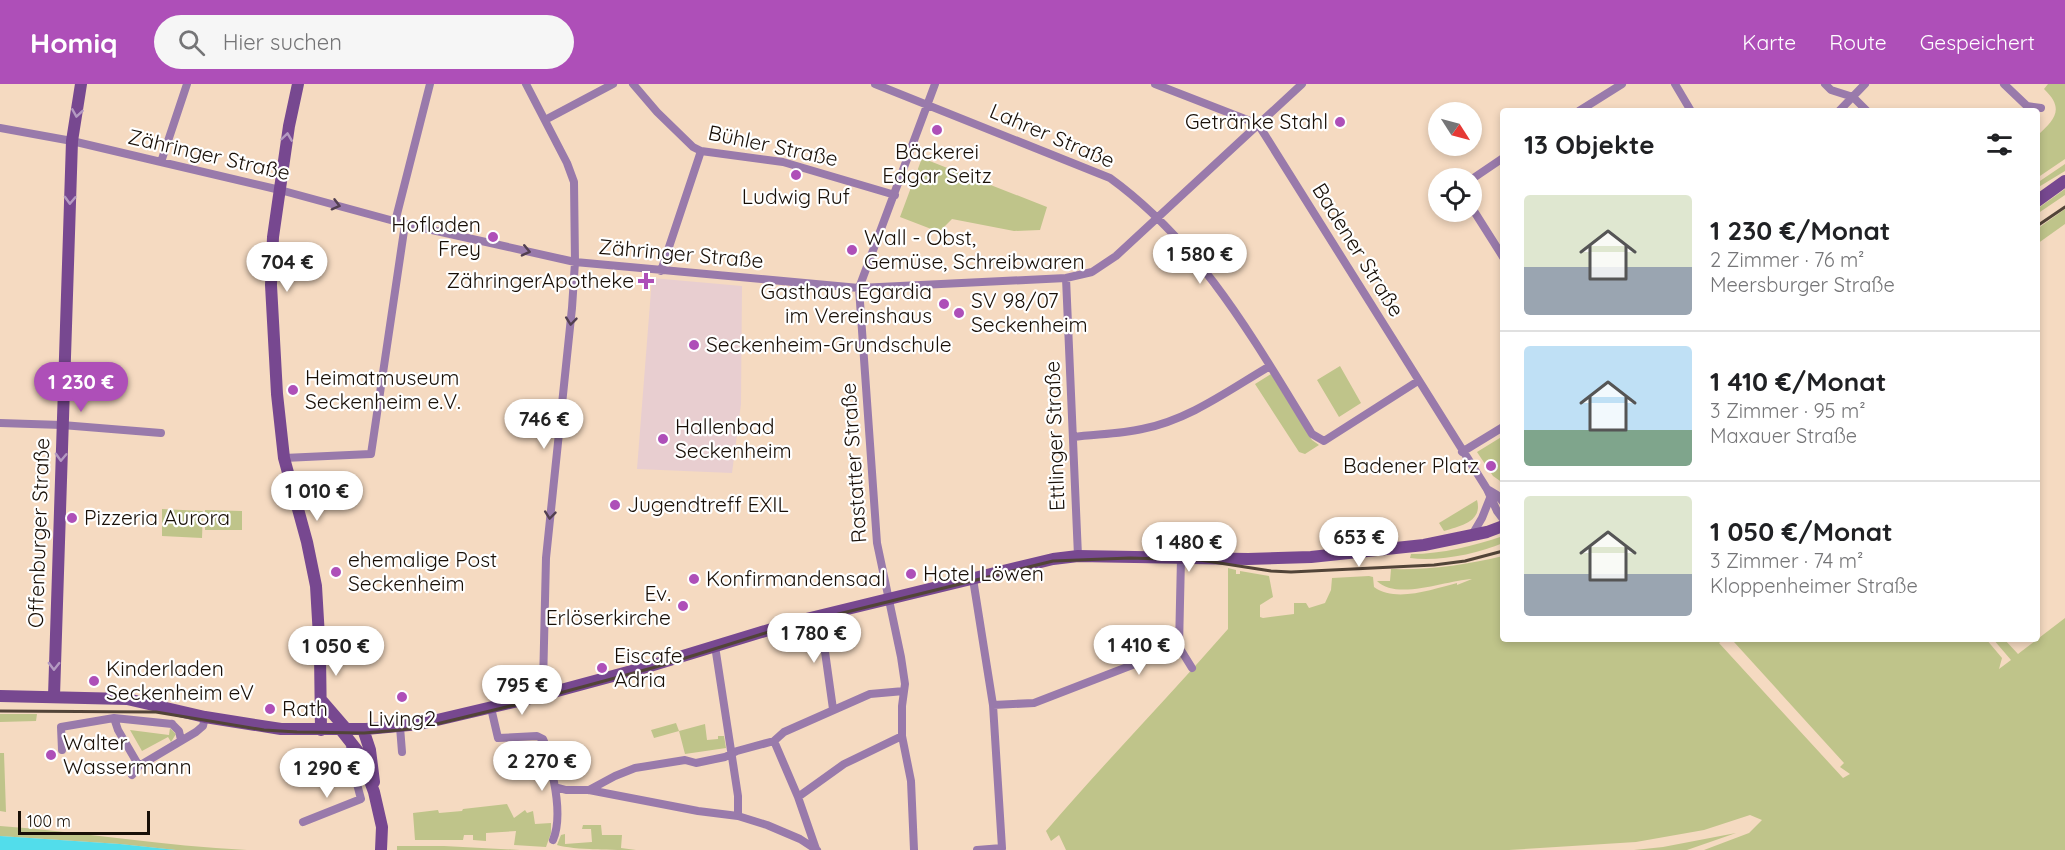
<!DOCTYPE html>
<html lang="de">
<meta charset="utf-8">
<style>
:root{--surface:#fff;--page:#f6f6f6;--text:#202124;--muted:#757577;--line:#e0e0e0;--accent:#ae4fb8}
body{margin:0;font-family:Quicksand,sans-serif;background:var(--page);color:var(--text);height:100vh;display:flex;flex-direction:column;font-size:22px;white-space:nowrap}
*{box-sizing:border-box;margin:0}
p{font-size:20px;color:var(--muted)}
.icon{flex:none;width:33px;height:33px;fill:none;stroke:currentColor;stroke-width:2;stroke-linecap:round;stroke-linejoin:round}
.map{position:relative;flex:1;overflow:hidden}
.side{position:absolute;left:1500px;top:24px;width:540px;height:534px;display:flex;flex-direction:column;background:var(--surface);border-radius:6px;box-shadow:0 3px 9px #0003}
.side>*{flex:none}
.needle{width:39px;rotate:126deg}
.tools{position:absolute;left:1428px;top:18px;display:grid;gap:12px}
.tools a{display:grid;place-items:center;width:54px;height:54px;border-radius:50%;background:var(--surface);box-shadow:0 3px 9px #0003;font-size:30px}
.scale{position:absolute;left:18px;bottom:15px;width:132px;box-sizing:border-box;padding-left:6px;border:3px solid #180f07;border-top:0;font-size:16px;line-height:21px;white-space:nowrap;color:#180f07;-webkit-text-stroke:4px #fff;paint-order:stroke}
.price{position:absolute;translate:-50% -51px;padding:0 14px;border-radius:21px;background:#fff;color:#222;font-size:20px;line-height:39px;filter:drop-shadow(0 2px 3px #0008)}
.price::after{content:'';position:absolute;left:50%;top:36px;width:18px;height:14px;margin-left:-9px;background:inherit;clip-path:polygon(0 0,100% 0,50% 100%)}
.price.current{background:var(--accent);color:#fff}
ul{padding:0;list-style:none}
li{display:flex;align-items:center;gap:18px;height:150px;padding:0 24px}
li+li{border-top:2px solid var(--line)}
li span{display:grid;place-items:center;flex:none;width:168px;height:120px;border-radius:6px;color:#555}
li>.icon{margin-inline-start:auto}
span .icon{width:72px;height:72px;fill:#fffc;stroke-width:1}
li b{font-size:26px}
h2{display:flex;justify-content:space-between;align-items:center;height:72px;padding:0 24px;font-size:26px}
header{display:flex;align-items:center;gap:36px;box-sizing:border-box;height:84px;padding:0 30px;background:var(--accent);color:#fff}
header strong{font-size:28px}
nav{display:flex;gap:33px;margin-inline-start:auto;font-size:21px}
.search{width:420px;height:54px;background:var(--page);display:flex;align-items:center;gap:15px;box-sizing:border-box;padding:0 21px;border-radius:33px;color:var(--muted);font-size:22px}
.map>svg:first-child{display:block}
.education{fill:#e8ced0}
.green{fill:#bfc48a}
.water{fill:#52ddeb}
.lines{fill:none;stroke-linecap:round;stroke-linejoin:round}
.street{stroke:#997aab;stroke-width:8}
.secondary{stroke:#774890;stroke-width:12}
.rail{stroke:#524438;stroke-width:3}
.oneway{stroke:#b49ac2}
.oneway2{stroke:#523f51}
.poi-dot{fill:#ae4fb8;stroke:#fff;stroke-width:2}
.labels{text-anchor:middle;stroke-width:4.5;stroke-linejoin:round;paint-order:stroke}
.poi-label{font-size:21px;fill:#180f07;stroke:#fff;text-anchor:start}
.street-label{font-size:21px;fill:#180f07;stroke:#fff}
</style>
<header>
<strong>Homiq</strong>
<div class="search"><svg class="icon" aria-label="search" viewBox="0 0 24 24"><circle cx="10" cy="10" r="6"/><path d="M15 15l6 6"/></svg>Hier suchen</div>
<nav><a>Karte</a><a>Route</a><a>Gespeichert</a></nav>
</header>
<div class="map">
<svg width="2065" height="766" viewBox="0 0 2065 766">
<rect width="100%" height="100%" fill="#f5dac1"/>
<path class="education" d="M652 194 742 202 741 320 732 389 637 385Z"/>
<path class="green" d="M2048 0H2065V75L2037 94V52C2055 35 2065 25 2044 5Z
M922 74 1047 123 1040 146 1014 147 952 135 939 148 900 133Z
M2065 80V87L2037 104V99Z
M2065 105V111L2037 130V125Z
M2065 125V140L2037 160V145Z
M1340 282 1361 319 1339 333 1317 296Z
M1271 290 1312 356 1319 361 1305 370 1299 368 1255 300Z
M1503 352V399L1493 392 1477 368Z
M1477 416C1483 438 1460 442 1444 447L1439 439Z
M162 425 203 427 202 454 162 452Z
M205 426 242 427V446H205Z
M1503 452V459C1477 470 1438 478 1410 474L1411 470C1443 470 1473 462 1503 452Z
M1503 472V555H1724L1719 559 1843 694 1850 690 1840 683 1844 679 1734 558 1739 555H1986L2002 574 1999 585 2011 576 1993 555H2004L2018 570 2065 534V766H1704L1749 749 1762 736 1750 731 1704 746 1636 758 1509 766H1066L1059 751 1051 757 1046 747C1105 678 1168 614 1228 545V484L1236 486V490H1240V487L1269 492 1273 513 1260 521V533L1263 534 1294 530V519H1306L1309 524 1325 519 1331 506 1332 494 1369 492 1373 493 1374 503C1396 519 1433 505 1457 499V501L1472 495C1447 496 1397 517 1377 497H1390L1391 485C1430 486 1465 481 1503 472Z
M0 630H37L36 637 0 638Z
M676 639 679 647 705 640 707 656 718 655V652H724L726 664 685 670 679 647 654 654 651 646Z
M170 644 176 650 171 658 168 653 142 667 130 646 169 651Z
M0 669H4L6 728 0 727Z
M507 720 514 734 525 726 527 729 533 727 535 740 551 739V749L546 763 514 761 516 747 486 749V757L473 756V751H464L463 756H415L413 729 438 726 439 729 462 727 463 725Z
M583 741H601L602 751H622L621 764 636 766C616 766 574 766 557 761L561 751 565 750V760L592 758 591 745H582Z
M0 742C83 748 164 762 247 766H176L120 760 0 752Z
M1736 749 1687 766H1634L1663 763Z
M397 762H444L520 766H397Z"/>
<path class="water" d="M0 752 120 760 176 766H0Z"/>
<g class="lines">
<path class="street" d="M526 0 567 79 574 98 575 178 572 224 546 474 543 601 546 610
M633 0 657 28 693 63 701 67 783 78 895 111
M875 0 1110 94C1201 160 1254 256 1312 350L1324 357 1418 297
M1155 0 1258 40 1487 405 1497 427 1503 435
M1675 0 1691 27
M1825 0 1831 6 1853 13 1867 27
M2004 0 2027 22 2041 24
M1579 27 1622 0
M1839 27 1865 0
M545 36 613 0
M0 44 72 57 161 78 280 106 405 140 575 178 859 204 1066 194 1092 188 1116 172 1302 0
M161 78 187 0
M1472 95 1503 74
M1472 124 1503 173
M395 138 430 0
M661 187 701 67
M1066 194 1078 472
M0 339 62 341 161 349
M1073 353C1096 350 1120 350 1142 345 1189 336 1229 306 1270 282
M1462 368 1503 343
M284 374 371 370 405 140
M1487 405 1497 411 1503 418
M1472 451 1482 434 1490 414
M973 495 993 621 1002 764
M820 532 833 625
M715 562 738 712V732
M1179 563 1192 584
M993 621 1034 619 1179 563 1181 474
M491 624 498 654 537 652 543 655 546 662C552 688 564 730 553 756
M114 634 118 646 139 682 196 648 203 642 205 633
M172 640 179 647 181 656
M400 643 402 668
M774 657 798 713 816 765
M62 666 61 643 114 634 172 640
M132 691 139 682
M555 703 566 706H589L698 727 738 732 767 741 800 755 817 766
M589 706 615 692 635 684 685 676 696 679 725 673 737 667 774 657 784 648 870 610 904 607
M798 713 844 680 902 652
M303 738 361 715 349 670 351 657
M914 766 911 697 902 652V622L905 600 901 573 877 459 859 204 935 0
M977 766 1002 764"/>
<path class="secondary" d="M298 0 289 42 273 153 271 201 277 310 284 374 307 458 316 502 320 570 321 646
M2037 117 2065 97
M0 612 127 615 205 633 281 645H366L420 640 535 613 650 582 798 537 1053 475 1078 472 1248 475 1311 473 1424 461 1487 448 1503 442
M54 612 72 57 81 0
M322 617 347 646
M363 645 370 666 374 698
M341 646 360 670 374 708 382 743 381 766"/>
<path class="rail" d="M2037 142 2065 123
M0 627 156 628 264 646 297 648 364 649 400 646 424 643 523 619 663 581 778 545 1053 477 1130 474 1200 476 1271 487 1291 488 1434 481 1465 477 1503 467"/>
</g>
<defs><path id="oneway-chevron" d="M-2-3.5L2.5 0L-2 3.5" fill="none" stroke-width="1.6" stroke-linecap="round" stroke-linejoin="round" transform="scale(1.5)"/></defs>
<g class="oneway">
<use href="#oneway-chevron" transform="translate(77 29) rotate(99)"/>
<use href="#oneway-chevron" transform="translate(287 53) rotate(-82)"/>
<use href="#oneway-chevron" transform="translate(70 116) rotate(92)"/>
<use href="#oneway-chevron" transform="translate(61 373) rotate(92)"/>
<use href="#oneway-chevron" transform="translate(54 582) rotate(91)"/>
</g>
<g class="oneway2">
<use href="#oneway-chevron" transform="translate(336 121) rotate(15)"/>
<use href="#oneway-chevron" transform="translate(526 167) rotate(13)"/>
<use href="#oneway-chevron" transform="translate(571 237) rotate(96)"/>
<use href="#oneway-chevron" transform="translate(550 431) rotate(96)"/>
</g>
<g class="poi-dot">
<circle cx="1340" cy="38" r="6"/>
<circle cx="937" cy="46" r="6"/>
<circle cx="796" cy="91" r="6"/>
<circle cx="493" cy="153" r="6"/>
<circle cx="852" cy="166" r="6"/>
<path d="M643 188h6v6h6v6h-6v6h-6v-6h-6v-6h6z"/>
<circle cx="944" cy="220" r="6"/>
<circle cx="959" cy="229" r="6"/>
<circle cx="694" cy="261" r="6"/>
<circle cx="293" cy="306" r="6"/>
<circle cx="663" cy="355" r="6"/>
<circle cx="1491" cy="382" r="6"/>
<circle cx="615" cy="421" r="6"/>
<circle cx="72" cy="434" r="6"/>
<circle cx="336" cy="488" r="6"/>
<circle cx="911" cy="490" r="6"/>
<circle cx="694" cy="495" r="6"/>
<circle cx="683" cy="522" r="6"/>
<circle cx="602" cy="584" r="6"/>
<circle cx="94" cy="597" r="6"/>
<circle cx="402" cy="613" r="6"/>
<circle cx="270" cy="625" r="6"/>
<circle cx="51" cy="671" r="6"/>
</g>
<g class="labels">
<g class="poi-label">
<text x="1328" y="45" text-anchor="end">Getränke Stahl</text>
<text x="937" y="75" text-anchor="middle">Bäckerei<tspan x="937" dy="24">Edgar Seitz</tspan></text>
<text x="796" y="120" text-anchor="middle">Ludwig Ruf</text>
<text x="481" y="148" text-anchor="end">Hofladen<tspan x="481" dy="24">Frey</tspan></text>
<text x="864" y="161">Wall - Obst,<tspan x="864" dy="24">Gemüse, Schreibwaren</tspan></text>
<text x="634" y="204" text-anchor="end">ZähringerApotheke</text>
<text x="932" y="215" text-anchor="end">Gasthaus Egardia<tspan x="932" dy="24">im Vereinshaus</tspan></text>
<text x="971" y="224">SV 98/07<tspan x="971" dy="24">Seckenheim</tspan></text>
<text x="706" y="268">Seckenheim-Grundschule</text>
<text x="305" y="301">Heimatmuseum<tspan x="305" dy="24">Seckenheim e.V.</tspan></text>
<text x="675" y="350">Hallenbad<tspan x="675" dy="24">Seckenheim</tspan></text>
<text x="1479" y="389" text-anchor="end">Badener Platz</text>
<text x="627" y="428">Jugendtreff EXIL</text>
<text x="84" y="441">Pizzeria Aurora</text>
<text x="348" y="483">ehemalige Post<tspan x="348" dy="24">Seckenheim</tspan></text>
<text x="923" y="497">Hotel Löwen</text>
<text x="706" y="502">Konfirmandensaal</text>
<text x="671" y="517" text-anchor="end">Ev.<tspan x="671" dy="24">Erlöserkirche</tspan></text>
<text x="614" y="579">Eiscafe<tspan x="614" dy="24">Adria</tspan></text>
<text x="106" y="592">Kinderladen<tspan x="106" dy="24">Seckenheim eV</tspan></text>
<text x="282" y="632">Rath</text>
<text x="402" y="642" text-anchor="middle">Living2</text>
<text x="63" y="666">Walter<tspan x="63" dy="24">Wassermann</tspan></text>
</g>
<g class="street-label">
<text transform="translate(1052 52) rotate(23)" y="7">Lahrer Straße</text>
<text transform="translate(773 62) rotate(12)" y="7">Bühler Straße</text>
<text transform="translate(209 71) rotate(13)" y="7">Zähringer Straße</text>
<text transform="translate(1358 166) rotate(58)" y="7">Badener Straße</text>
<text transform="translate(681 170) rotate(5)" y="7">Zähringer Straße</text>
<text transform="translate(1055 352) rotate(-92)" y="7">Ettlinger Straße</text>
<text transform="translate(854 379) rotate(-94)" y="7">Rastatter Straße</text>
<text transform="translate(39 449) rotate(-88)" y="7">Offenburger Straße</text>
</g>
</g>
</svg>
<div class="tools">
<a><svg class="needle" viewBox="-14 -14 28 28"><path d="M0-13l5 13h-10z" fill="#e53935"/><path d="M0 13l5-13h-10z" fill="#757577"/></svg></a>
<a><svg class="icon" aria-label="locate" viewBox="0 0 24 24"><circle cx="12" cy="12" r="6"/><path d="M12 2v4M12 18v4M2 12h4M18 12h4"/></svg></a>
</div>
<div class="scale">100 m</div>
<b class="price" style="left:1200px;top:201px">1 580 €</b>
<b class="price" style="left:287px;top:209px">704 €</b>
<b class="price current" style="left:81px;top:329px">1 230 €</b>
<b class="price" style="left:544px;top:366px">746 €</b>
<b class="price" style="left:317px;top:438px">1 010 €</b>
<b class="price" style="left:1359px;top:484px">653 €</b>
<b class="price" style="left:1189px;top:489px">1 480 €</b>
<b class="price" style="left:814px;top:580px">1 780 €</b>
<b class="price" style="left:1139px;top:592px">1 410 €</b>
<b class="price" style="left:336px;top:593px">1 050 €</b>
<b class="price" style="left:522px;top:632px">795 €</b>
<b class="price" style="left:542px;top:708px">2 270 €</b>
<b class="price" style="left:327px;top:715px">1 290 €</b>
<section class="side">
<h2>13 Objekte<svg class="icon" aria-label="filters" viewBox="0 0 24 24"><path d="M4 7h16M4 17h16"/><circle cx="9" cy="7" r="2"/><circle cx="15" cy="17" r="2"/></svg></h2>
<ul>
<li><span style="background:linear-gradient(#dfe7d0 60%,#9aa5b1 0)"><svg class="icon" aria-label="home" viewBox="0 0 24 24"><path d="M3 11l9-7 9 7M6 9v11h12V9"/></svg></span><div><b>1 230 €/Monat</b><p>2 Zimmer · 76 m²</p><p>Meersburger Straße</p></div></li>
<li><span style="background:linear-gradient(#bfe0f5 70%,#7fa58c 0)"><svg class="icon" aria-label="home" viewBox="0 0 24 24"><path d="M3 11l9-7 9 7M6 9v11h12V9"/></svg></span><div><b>1 410 €/Monat</b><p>3 Zimmer · 95 m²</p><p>Maxauer Straße</p></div></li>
<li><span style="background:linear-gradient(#dfe7d0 65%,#9aa5b1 0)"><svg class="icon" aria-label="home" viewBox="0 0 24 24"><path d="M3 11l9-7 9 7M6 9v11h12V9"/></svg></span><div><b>1 050 €/Monat</b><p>3 Zimmer · 74 m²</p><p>Kloppenheimer Straße</p></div></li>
</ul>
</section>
</div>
